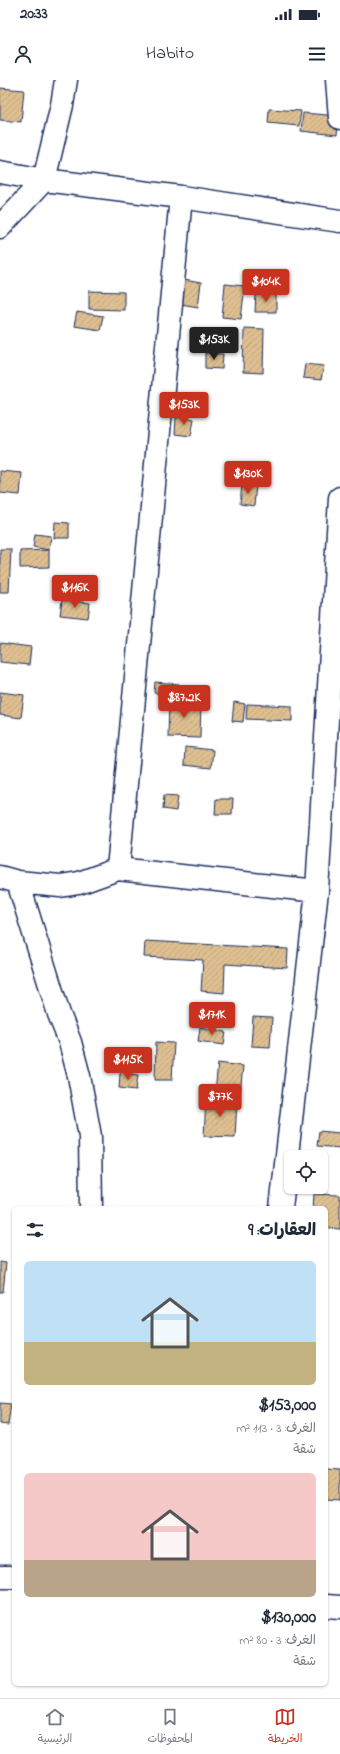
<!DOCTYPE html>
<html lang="ar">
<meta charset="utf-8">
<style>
:root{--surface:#fff;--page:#f6f6f7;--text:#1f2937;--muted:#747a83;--line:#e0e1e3;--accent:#c8321e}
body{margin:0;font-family:"Indie Flower","Playpen Sans Arabic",sans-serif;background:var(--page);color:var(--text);direction:rtl;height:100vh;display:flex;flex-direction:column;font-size:15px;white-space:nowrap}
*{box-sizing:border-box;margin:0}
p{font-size:13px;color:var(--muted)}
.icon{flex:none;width:22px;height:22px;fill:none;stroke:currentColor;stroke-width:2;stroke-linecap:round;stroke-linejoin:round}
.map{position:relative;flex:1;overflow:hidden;direction:ltr}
.sheet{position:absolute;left:12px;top:1126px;width:316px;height:480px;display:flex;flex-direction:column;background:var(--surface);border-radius:6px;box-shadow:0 1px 3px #0004;direction:rtl}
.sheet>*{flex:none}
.buttons{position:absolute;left:284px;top:1070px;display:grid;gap:8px}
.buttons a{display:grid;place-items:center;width:44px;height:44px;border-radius:6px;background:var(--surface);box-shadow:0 1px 3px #0004;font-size:20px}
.price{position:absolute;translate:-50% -34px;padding:0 9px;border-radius:4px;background:var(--accent);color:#fff;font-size:13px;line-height:26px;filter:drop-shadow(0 1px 2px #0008)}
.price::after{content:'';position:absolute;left:50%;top:24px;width:12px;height:9px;margin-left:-6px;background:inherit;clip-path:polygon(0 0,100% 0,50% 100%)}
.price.selected{background:#222;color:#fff}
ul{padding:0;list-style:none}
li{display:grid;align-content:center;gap:8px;height:212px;padding:0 12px}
li span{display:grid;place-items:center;height:124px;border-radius:6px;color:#555}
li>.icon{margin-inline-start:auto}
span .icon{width:72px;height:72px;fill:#fffc;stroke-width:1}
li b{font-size:17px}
h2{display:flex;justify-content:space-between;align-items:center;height:48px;padding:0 12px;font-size:17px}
.status{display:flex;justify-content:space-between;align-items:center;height:28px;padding:0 20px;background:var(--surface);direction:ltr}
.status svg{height:11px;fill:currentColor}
header{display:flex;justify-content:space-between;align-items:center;height:52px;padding:0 12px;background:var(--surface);font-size:18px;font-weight:600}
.menu{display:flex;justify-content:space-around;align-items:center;height:56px;border-top:1px solid var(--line);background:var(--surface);font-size:11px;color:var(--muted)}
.menu a{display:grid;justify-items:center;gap:2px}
.menu .selected{color:var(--accent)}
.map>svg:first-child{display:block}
.building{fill:url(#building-hatch);stroke:#1b2f5e}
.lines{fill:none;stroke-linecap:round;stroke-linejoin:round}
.minor-casing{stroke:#1b2f5e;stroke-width:25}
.minor{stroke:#fff;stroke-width:22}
</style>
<div class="status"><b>20:33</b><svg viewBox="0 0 49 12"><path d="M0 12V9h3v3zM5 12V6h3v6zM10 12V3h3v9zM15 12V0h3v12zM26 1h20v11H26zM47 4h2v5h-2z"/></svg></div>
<header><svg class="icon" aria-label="menu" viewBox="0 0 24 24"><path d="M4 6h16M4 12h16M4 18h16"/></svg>Habito<svg class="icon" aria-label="person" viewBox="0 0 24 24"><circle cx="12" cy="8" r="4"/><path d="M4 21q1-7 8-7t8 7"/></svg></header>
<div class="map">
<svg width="340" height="1618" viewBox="0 0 340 1618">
<defs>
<pattern id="building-hatch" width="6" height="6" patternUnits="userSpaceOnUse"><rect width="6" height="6" fill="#debf91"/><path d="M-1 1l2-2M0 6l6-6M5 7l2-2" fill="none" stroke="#bea47f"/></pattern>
</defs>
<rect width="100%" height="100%" fill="#fff"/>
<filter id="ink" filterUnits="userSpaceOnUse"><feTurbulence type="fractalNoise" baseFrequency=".025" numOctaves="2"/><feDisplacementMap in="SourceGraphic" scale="8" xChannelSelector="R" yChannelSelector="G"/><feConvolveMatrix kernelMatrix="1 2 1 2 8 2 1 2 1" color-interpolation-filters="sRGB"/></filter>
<g filter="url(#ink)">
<path class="building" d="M0 8 24 10 21 42 0 40Z
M269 29 301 31 299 46 268 43Z
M303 33 339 36 337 55 301 51Z
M184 200 201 203 198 227 181 224Z
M225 204 245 206 241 239 222 237Z
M89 211 124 212V230L89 229Z
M256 213H276V232H255Z
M77 232 103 236 100 250 74 246Z
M244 248 264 249 263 293 243 292Z
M205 273 223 274 222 289 205 288Z
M305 284 324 286 321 300 303 298Z
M176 337 194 339 191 356 175 354Z
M0 391 22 393 20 415 0 413Z
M242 404 256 405 254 426 240 424Z
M55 442 69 443V458H54Z
M35 454 51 456 49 470 33 467Z
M0 469H11L9 512H0Z
M49 470V487L20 488V471Z
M62 520 90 523 88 538 60 535Z
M0 563 31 567 29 585 0 582Z
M155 602 179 604 178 615 154 613Z
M0 612 24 615 21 638 0 635Z
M169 620 201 621 200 658 168 657Z
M234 622 245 624 243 642 232 641Z
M247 624 292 626V641L246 639Z
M185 667 213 670 211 688 184 685Z
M164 715 178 716 176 731 163 729Z
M216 719H233L232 734H215Z
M145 861 288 869 287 888 225 884 224 913 201 911 203 880 144 877Z
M253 937 272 938 270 967 251 966Z
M200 947 226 952 224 965 198 961Z
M156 962 174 963 172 1000H155Z
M218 983 243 986 240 1015 215 1012Z
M120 993 138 995 136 1010 119 1008Z
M206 1019 237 1020 235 1057 204 1056Z
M319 1051 340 1053V1068L317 1066Z
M314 1114 340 1115V1149L326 1148V1128H313Z
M0 1182 6 1183 3 1212H0Z
M0 1323 11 1324 8 1345 0 1344Z
M326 1389 340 1390V1420L326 1419Z"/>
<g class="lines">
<defs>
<path id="minor" d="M337 0 340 38
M0 92 44 100 181 117 340 141
M0 147 44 100 62 25 66 0
M118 789 181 117
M0 797 18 802 60 806 79 803 118 789 317 811
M18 802 59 934 70 962 79 996 90 1056 91 1128
M281 1128 317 811 340 418
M0 1497H14
M326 1526 340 1527"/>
</defs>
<use href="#minor" class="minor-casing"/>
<use href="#minor" class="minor"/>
</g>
</g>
</svg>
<div class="buttons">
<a><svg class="icon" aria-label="locate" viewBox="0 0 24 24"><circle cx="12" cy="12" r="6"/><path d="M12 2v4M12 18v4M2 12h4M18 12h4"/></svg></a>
</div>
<b class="price" style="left:266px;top:223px">$104K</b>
<b class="price selected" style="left:214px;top:281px">$153K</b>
<b class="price" style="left:184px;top:346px">$153K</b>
<b class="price" style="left:248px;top:415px">$130K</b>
<b class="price" style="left:75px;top:529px">$116K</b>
<b class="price" style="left:184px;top:639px">$87.2K</b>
<b class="price" style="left:212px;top:956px">$171K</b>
<b class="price" style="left:128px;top:1001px">$115K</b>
<b class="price" style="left:220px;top:1038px">$77K</b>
<section class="sheet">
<h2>العقارات: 9<svg class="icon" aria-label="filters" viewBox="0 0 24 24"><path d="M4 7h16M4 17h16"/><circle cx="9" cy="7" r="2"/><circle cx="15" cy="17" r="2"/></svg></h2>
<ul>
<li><span style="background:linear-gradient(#bfe0f5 65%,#c2b280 0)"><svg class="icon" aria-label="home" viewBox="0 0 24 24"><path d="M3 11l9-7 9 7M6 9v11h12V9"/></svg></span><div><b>$153,000</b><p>الغرف: 3 · 113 m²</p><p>شقة</p></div></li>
<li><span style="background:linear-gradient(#f6c9c9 70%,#b9a48a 0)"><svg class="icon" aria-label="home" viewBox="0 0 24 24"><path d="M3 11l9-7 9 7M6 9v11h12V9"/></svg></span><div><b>$130,000</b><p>الغرف: 3 · 80 m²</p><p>شقة</p></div></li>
</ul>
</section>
</div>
<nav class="menu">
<a class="selected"><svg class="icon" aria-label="map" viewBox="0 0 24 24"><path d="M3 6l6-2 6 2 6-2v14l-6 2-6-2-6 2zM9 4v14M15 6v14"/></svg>الخريطة</a>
<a><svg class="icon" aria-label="saved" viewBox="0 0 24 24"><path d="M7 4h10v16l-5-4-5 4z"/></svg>المحفوظات</a>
<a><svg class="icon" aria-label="home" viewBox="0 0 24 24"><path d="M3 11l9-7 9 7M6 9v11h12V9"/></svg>الرئيسية</a>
</nav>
